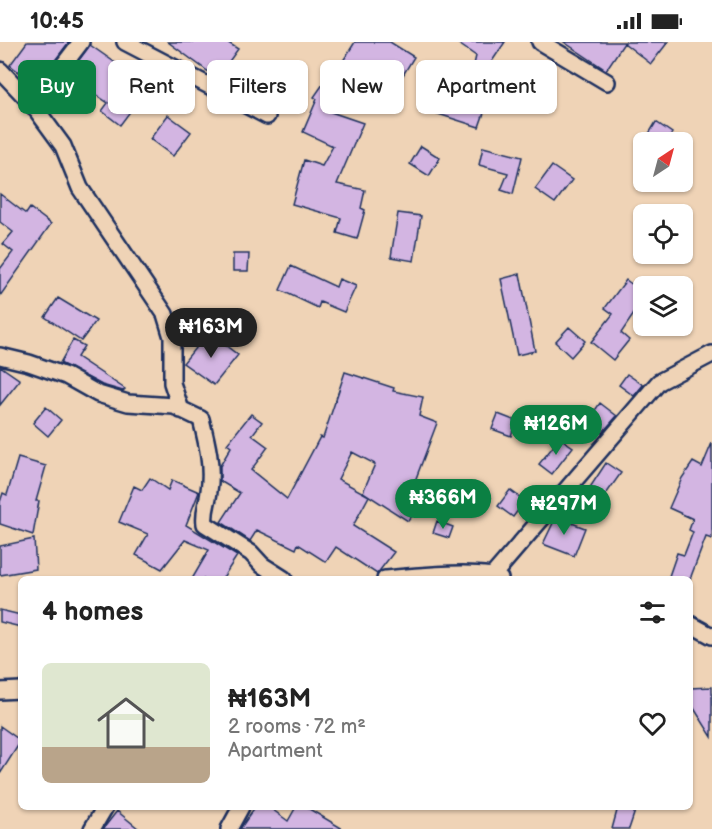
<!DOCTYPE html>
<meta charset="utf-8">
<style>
:root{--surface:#fff;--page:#f6f6f6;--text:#222;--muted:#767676;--line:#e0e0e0;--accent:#0b8043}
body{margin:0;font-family:"Balsamiq Sans",sans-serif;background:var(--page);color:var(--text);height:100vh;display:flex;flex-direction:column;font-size:22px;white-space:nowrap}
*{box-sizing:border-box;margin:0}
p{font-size:20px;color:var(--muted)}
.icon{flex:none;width:33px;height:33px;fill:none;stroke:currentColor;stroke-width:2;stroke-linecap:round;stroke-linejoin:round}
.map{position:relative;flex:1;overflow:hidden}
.panel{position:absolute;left:18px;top:534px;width:675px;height:234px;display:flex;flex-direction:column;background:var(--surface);border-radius:9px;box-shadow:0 2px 4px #0004}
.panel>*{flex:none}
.banner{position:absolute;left:18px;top:18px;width:676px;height:54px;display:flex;gap:12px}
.needle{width:39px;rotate:36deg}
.fabs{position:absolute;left:633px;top:90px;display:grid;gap:12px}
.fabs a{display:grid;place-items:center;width:60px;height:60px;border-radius:9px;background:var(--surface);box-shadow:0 2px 4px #0004;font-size:30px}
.price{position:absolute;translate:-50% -51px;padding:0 14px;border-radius:21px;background:var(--accent);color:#fff;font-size:20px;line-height:39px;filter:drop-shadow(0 2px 3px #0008)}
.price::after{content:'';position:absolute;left:50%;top:36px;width:18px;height:14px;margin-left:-9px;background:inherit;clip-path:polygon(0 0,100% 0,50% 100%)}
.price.selected{background:#222;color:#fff}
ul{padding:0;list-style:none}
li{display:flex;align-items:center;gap:18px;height:150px;padding:0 24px}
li+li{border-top:2px solid var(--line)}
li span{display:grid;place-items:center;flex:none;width:168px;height:120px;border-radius:9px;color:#555}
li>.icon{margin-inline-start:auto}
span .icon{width:72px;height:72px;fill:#fffc;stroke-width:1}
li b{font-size:26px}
h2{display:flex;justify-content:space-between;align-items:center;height:72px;padding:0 24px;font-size:26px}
.pill{padding:0 21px;border-radius:9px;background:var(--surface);box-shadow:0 2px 4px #0004;font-size:21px;line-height:54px}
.pill.selected{background:var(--accent);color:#fff}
.status{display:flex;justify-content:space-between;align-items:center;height:42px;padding:0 30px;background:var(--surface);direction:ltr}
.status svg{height:16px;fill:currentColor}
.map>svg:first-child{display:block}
.building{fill:#d3b5e2;stroke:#1b2f5e;stroke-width:1.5}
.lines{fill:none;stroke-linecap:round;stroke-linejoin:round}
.street-casing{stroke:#1b2f5e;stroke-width:20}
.street{stroke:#efd3b6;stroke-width:15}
</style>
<div class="status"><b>10:45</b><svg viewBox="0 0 49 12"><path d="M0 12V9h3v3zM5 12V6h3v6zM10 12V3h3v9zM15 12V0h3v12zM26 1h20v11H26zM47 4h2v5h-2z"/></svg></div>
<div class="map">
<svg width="712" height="787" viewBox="0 0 712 787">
<rect width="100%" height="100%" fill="#efd3b6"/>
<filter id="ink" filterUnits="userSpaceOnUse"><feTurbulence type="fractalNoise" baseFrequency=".0167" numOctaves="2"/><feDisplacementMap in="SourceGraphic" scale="12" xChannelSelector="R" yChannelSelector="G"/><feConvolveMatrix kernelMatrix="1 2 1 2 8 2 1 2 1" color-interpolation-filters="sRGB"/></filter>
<g filter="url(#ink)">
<path class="building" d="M27 0H69L44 33 40 31 33 41 10 23Z
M168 0H227L238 7 217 36Z
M355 0H390L414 15 400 38 378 25 367 43 355 35 331 70 363 81 337 142 365 148 361 166 365 168 357 197 337 191 341 176 292 162 304 118 322 124 333 104 303 90 317 57 314 55 328 35 331 38Z
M456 0H505L476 43 491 51 479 85 432 70 447 30 470 40 476 14Z
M564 0H668L651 22 624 1 606 28Z
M90 3 127 29 117 43 138 59 120 83 102 69 108 61 74 38 65 49 59 45Z
M168 73 191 90 173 114 150 97Z
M656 80 672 91 667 100H644Z
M421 104 440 116 429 134 410 122Z
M483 105 522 115 513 152 501 148 508 131 479 123Z
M552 124 572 138 555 161 535 147Z
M0 152 26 172 30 166 51 182 0 254V227L13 210 3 202 13 190 0 180Z
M398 171 421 174 414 219 391 215Z
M233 212H249L248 229H233Z
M291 224 336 245 339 237 356 244 344 270 320 260 318 266 280 248Z
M520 232 535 309 517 313 501 237Z
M626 238 644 251V257L621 291 629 298 613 318 591 300 613 272 605 266Z
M58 256 96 279 81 299 45 275Z
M569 285 585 299 571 315 555 300Z
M208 290 238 313 214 343 183 321Z
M73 298 84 304 77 315 125 347 123 349 102 343 60 321Z
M0 324 20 338 0 363Z
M345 330 394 346 393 349 423 355 419 374 437 381 415 439 431 450 408 479 363 450 375 422 352 410 338 437 369 454 353 484 394 510 377 532 336 505 326 520 298 502 296 507 257 488 250 499 221 480 240 451 220 439V424L231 405 227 402 251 372 262 380 252 393 268 405 251 428 287 457 320 395 323 396Z
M627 332 643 343 634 354 619 343Z
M600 361 617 374 602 391 587 380Z
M46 365 61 378 48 394 33 381Z
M498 372 516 379 511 394 492 387Z
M560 396 573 405 552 432 539 422Z
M712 401V497L706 495 690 537H668L677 511 684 513 693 490 689 488 693 477 669 466 682 436 693 420 702 425Z
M18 416 46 424 36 459H39L33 493 0 482V460L3 451 7 453Z
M606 421 621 431 597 465 583 456Z
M150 436 168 448 172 438 199 450 186 483 237 514 222 537H192L209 508 185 498 162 527 136 513 148 492 119 480 134 444 142 448Z
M510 448 525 459 513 475 498 464Z
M556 475 585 486 574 514 543 502Z
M437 479 453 485 449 496 433 491Z
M34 497 36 527 0 533V504Z
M0 568 21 573V585L0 580Z
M712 645V695L690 660V646Z
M0 684 21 699 0 732Z
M255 765H269L288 779 296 765H306L343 787H240Z
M618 765 635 769 629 787H612Z
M117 769 139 787H103Z"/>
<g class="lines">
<defs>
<path id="street" d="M125 0 267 74
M540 0 607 40
M0 28 33 63 63 104 80 146 165 272 172 295V341L181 368
M33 63 81 0
M0 314 29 321 66 334 98 352 128 361 174 364 201 377C207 401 213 425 209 449 208 461 203 469 205 482L251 511 262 523 284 537
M494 532 659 340 712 312
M385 537C407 535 486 527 500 537
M690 582 712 594
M0 649 21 648
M92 787 105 765
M229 787 241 765"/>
</defs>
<use href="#street" class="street-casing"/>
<use href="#street" class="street"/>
</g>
</g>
</svg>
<div class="fabs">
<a><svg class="needle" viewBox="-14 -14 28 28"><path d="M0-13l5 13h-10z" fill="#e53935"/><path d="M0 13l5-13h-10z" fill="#767676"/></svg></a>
<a><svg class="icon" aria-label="locate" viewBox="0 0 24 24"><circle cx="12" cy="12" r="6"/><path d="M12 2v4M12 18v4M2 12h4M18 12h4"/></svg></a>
<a><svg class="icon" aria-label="layers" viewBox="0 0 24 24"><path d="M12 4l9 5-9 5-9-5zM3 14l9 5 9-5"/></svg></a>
</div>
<b class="price selected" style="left:211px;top:317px">₦163M</b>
<b class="price" style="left:556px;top:414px">₦126M</b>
<b class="price" style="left:443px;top:488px">₦366M</b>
<b class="price" style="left:564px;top:494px">₦297M</b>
<div class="banner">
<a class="pill selected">Buy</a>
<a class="pill">Rent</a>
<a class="pill">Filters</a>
<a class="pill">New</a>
<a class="pill">Apartment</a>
</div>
<section class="panel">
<h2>4 homes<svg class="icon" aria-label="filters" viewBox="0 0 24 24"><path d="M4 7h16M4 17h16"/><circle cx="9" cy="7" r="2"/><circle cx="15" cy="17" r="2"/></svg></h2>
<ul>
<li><span style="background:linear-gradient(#dfe7d0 70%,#b9a48a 0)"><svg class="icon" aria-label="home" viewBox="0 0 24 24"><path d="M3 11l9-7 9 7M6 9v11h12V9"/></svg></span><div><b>₦163M</b><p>2 rooms · 72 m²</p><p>Apartment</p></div><svg class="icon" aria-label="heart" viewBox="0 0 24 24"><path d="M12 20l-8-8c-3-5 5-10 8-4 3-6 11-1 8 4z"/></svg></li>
</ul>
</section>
</div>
